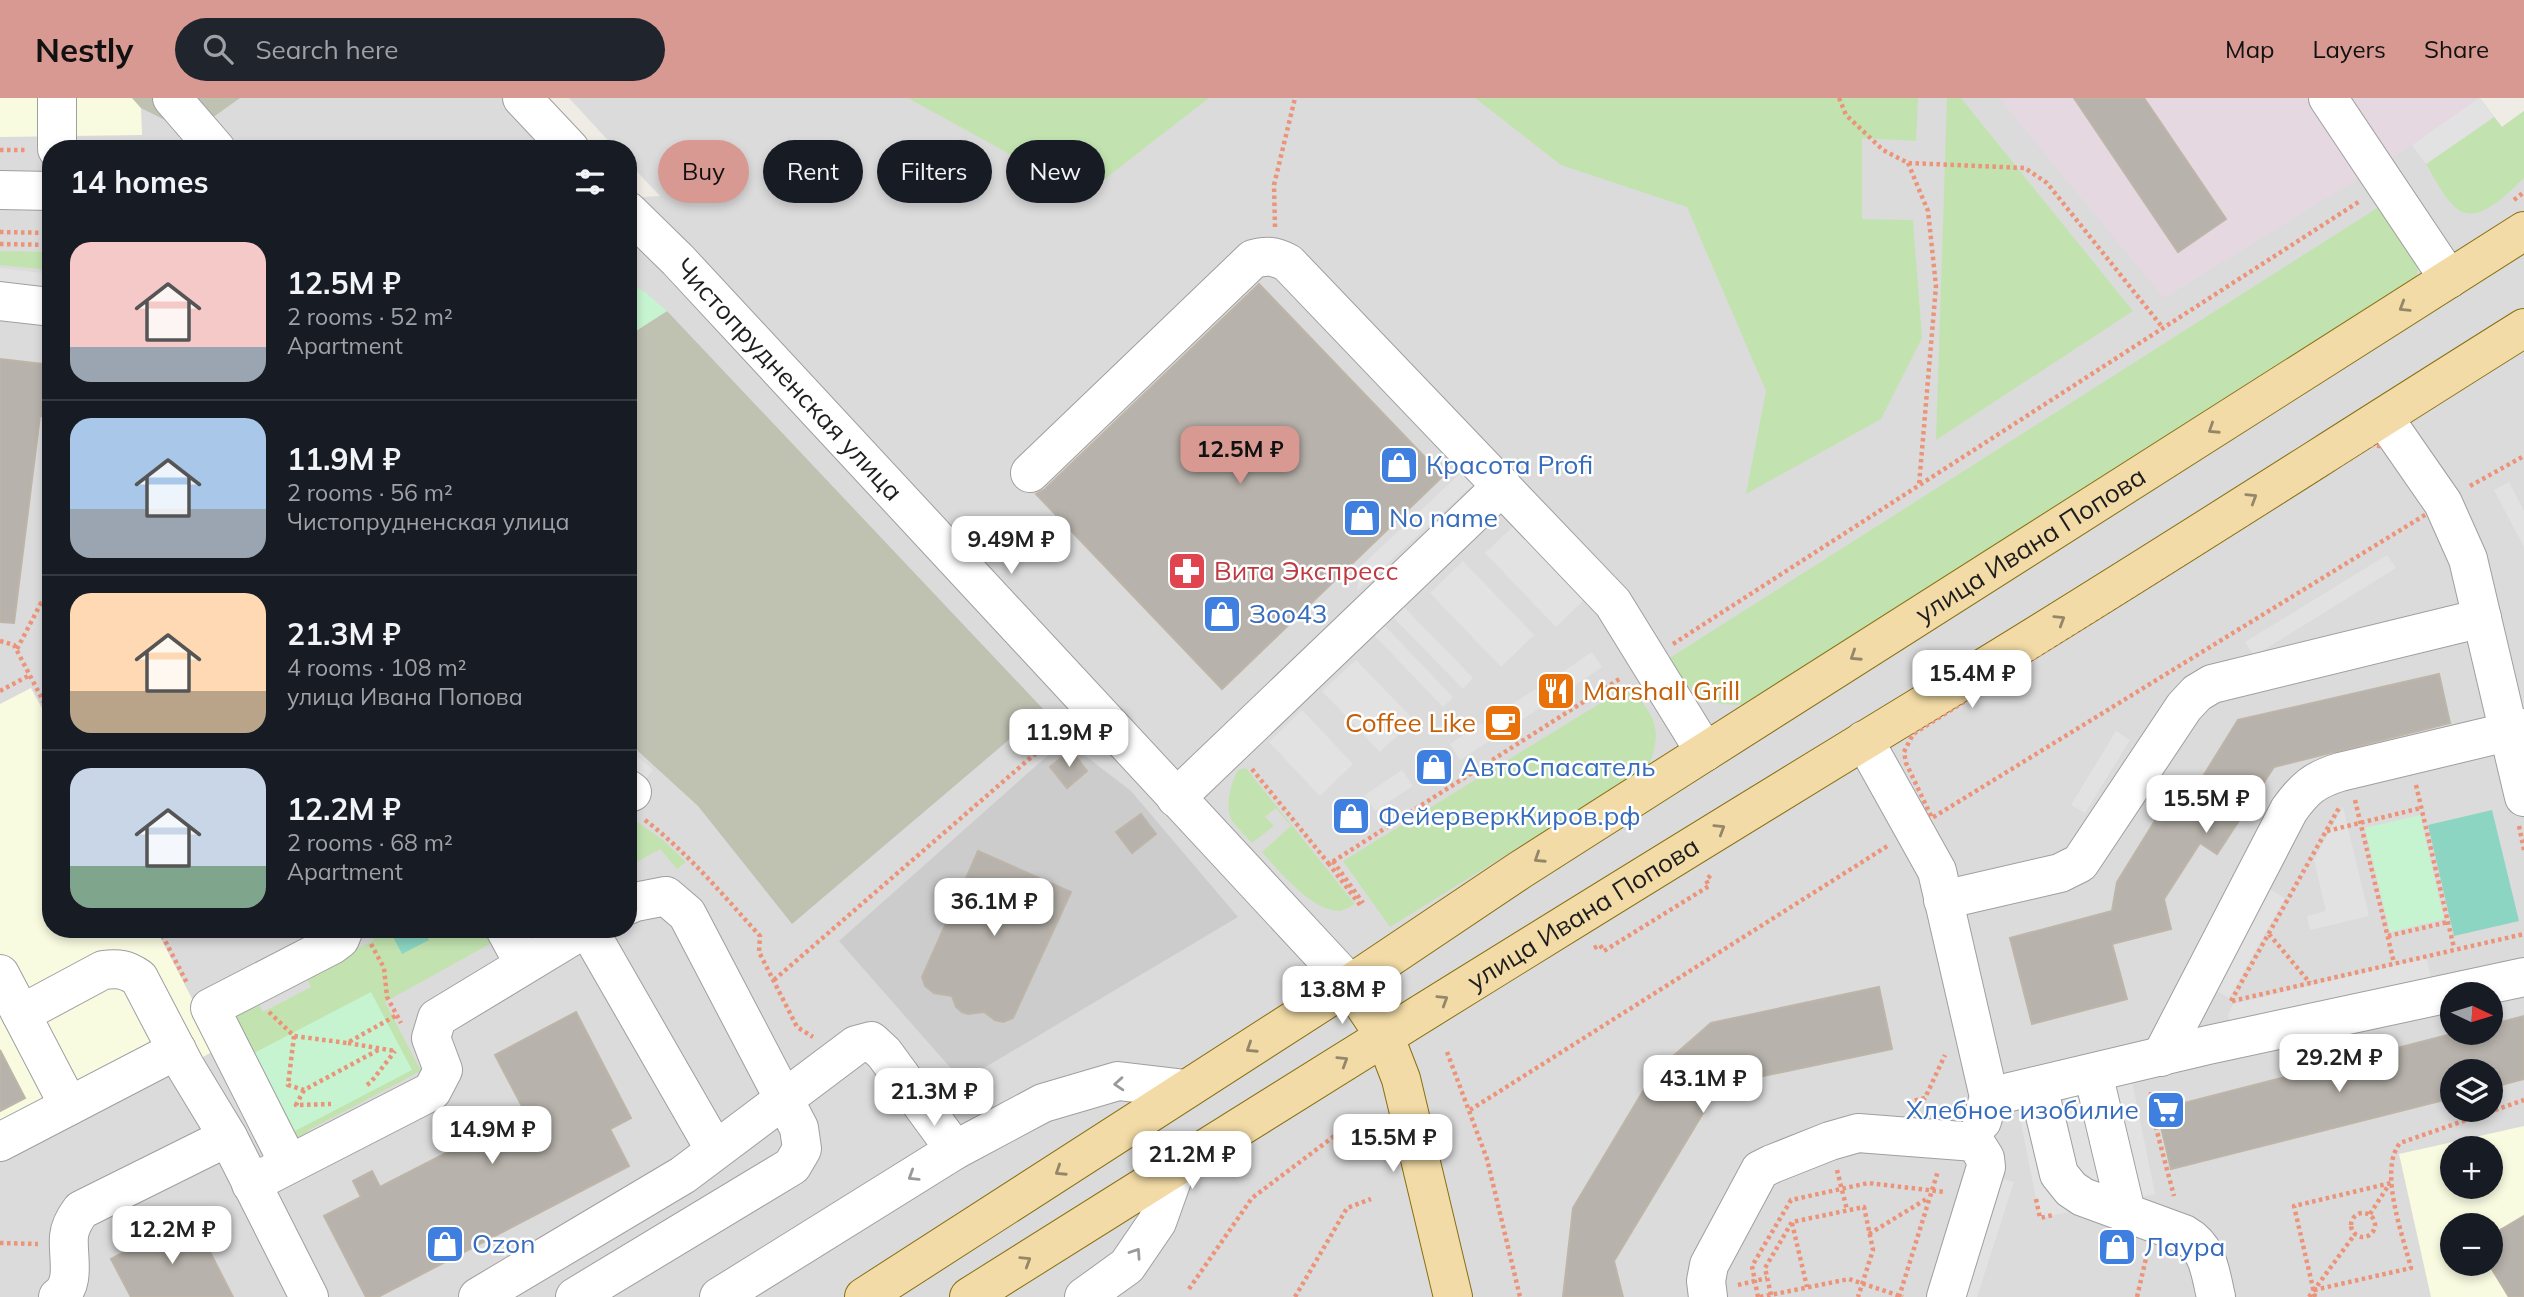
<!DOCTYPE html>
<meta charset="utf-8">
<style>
:root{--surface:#171b24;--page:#20242c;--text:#f1f3f6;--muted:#9ea1a6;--line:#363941;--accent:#d79991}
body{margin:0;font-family:Mulish,sans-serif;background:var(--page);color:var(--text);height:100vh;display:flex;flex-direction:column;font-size:26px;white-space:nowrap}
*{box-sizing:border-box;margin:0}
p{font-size:23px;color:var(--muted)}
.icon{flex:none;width:38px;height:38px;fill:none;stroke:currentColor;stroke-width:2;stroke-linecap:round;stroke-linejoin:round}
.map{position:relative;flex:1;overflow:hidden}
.side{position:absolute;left:42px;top:42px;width:595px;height:798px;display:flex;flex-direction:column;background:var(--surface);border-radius:28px;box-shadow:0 4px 10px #0003}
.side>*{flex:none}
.top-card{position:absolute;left:658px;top:42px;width:665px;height:63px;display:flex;gap:14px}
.needle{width:46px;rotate:94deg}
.fabs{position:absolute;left:2440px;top:884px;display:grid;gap:14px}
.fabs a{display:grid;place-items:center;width:63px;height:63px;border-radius:50%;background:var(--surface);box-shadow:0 4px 10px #0003;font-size:35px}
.price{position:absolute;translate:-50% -60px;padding:0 16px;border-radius:14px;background:#fff;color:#222;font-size:23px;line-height:46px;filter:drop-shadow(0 2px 4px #0008)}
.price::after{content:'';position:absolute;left:50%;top:42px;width:21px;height:16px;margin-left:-10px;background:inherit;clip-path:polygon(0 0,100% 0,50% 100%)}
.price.selected{background:var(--accent);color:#111}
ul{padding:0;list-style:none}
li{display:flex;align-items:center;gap:21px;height:175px;padding:0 28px}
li+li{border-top:2px solid var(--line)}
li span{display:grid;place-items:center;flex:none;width:196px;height:140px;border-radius:21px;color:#555}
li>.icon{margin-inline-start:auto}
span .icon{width:84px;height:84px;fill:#fffc;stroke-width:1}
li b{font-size:30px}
h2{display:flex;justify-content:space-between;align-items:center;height:84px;padding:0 28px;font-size:30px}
.chip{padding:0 24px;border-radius:32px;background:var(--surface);box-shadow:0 4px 10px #0003;font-size:24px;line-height:63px}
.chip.selected{background:var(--accent);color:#111}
header{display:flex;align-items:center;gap:42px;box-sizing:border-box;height:98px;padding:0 35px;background:var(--accent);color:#111}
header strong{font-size:33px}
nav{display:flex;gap:38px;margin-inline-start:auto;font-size:24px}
.search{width:490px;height:63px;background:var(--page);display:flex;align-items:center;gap:18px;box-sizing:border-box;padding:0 24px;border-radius:38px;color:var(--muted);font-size:26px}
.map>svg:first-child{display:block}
.residential{fill:#dcdbdb;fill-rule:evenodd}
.industrial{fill:#e6d8e1}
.education{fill:#f8fbe0;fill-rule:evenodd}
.religious{fill:#ccc}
.construction{fill:#bfc1b1}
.grass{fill:#c2e3b0}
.park{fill:#c6f3d0}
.pitch{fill:#8bd5c2}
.parking{fill:#e2e2e2}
.building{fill:#b7b2ab;stroke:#beb5a9;stroke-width:2}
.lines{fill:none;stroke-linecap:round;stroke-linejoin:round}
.minor-casing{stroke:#9f9f9f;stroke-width:40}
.major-casing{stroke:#887010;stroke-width:40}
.path{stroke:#eb9479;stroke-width:4.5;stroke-dasharray:3.5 3.5;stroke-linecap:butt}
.minor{stroke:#fff;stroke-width:38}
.major{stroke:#f2dba6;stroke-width:38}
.oneway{stroke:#938669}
.oneway2{stroke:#9a9a9a}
.labels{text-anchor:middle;stroke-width:5;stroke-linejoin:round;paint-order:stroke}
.street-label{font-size:26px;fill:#1e1e1e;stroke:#fff}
.shop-label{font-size:26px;fill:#366cbe;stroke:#fff;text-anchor:start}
.health-label{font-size:26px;fill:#be3a42;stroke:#fff;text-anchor:start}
.food-label{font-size:26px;fill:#c56008;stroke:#fff;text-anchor:start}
</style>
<header>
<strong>Nestly</strong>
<div class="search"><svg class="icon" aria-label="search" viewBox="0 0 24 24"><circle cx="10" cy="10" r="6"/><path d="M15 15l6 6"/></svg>Search here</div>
<nav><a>Map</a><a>Layers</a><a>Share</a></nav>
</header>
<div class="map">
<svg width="2524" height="1199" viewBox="0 0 2524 1199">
<rect width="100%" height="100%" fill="#eeece5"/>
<path class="residential" d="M0 0H532L579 51H51V831H628V100L660 98 628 64V51H616L569 0H2480L2502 29 2524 13V1199H0ZM2452 896H2490V934H2452ZM2452 973H2490V1012H2452ZM2452 1050H2490V1088H2452ZM2452 1127H2490V1166H2452Z"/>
<path class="industrial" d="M1999 0H2479L2412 47 2164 200Z"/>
<path class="education" d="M0 0H132L141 10 142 37 0 39Z
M31 590 51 627V831H156L218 951 0 1064V606Z
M2524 1028V1199H2431L2399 1056ZM2452 1050H2490V1088H2452ZM2452 1127H2490V1166H2452Z"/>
<path class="religious" d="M1065 642 1131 693 1238 819 962 983 839 843Z"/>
<path class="construction" d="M132 0H240L191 35 141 10Z
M667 213 1044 612 792 826 698 708 628 644V238Z"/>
<path class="grass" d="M908 0H1209L1084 97Z
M1475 0H1918L1916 43 1862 40V121L1913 122 1922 240 1881 321 1746 396 1766 293 1687 109 1561 67Z
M1947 0H1961L2133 213 1936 342Z
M2524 13V80C2508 95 2476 131 2454 108 2442 97 2434 79 2426 66L2494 19 2502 29Z
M2382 107 2418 167 2417 176 2412 186 1745 607C1696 607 1696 598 1668 561Z
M0 153 51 154V172L0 167Z
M1630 587C1653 620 1664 626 1649 668L1390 829 1343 763Z
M1246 670 1355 806C1351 808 1345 812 1340 813 1312 814 1278 772 1262 754L1291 728 1276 710 1265 719 1274 728 1252 745C1246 738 1238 731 1232 723 1224 710 1231 684 1238 672Z
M628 717 663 742 686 764 677 771 660 751 628 769Z
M369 831H496L494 842 488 847 385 904 421 973 309 1032 301 1048 233 915 257 903 263 914 311 889 305 877 374 842Z"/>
<path class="park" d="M628 185 645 194 667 213 628 238Z
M2420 717 2444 821 2390 834 2365 730Z
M371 894 412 972 295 1033 254 955Z"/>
<path class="pitch" d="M2492 712 2519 823 2454 838 2428 727Z
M389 831H424L429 842 402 856Z"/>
<path class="parking" d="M2479 0 2494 19 2426 66 2412 47Z
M0 170 51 176V195L0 189Z
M1466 370 1478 382 1357 493 1360 469Z
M2509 384 2524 413V449L2494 392Z
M1518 424 1589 497 1556 529 1485 455Z
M2387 457 2396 470 2254 558 2245 544Z
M1463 463 1534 537 1501 569 1430 495Z
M1403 508 1473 580 1463 591 1392 518Z
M1383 526 1453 599 1443 609 1373 536Z
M1592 554 1602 569 1571 590 1561 575Z
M1356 562 1414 622 1380 654 1322 593Z
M1536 591 1546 606 1515 626 1505 610Z
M1302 612 1353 666 1320 698 1269 644Z
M1482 625 1492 641 1460 662 1450 646Z
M2116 633 2130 642 2085 715 2071 707Z
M628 650 653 672 641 686 628 674Z
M1402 672 1413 688 1375 713 1365 697Z
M2343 709 2369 818 2310 832 2307 818 2326 813 2314 762Z
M2269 791 2285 800 2229 900 2214 891Z
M2426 860 2431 879 2231 927 2228 917 2233 906Z
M2132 983 2155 1096 2040 1120 2017 1006Z
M1997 1079 2014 1084 1977 1199H1959Z"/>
<path class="building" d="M2074 0H2144L2226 121 2178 154Z
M1259 186 1443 378 1222 591 1036 396 1045 391Z
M0 261 51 267V319L40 318 14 525 0 524Z
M2439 576 2450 625 2274 669 2217 756 2200 745 2164 801 2171 831 2112 846 2127 901 2032 926 2010 840 2112 813 2117 784 2182 679 2197 688 2238 622Z
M1071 652 1087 673 1067 690 1050 669Z
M1141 716 1156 736 1132 755 1116 734Z
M978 753 1071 794 1013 920 1003 924 995 922 984 914 968 916 962 914 956 909 952 898 934 895 925 888 922 879Z
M1879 889 1892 951 1720 987 1614 1163 1623 1199H1563L1573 1110 1654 975 1711 925Z
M576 914 631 1020 610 1031 629 1068 378 1199H366L324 1118 361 1099 353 1083 372 1073 380 1089 458 1049 450 1034 470 1024 477 1038 525 1014 495 957Z
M2524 918V981L2490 990V973H2452V1000L2171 1071 2157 1012 2459 934H2490V927Z
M0 952 25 1000 0 1013Z
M2524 1118V1199H2509L2490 1168V1138Z
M192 1119 233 1199H131L111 1161Z"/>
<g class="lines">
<defs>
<g id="minor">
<path d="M172 0 216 51"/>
<path d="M522 0 570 51"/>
<path d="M2328 0 2449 181"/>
<path d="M57 51V0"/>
<path d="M0 92 51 93"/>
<path id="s1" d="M628 113 678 162 1350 886"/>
<path d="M0 203 51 209"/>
<path d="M2384 320 2443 405 2468 461 2524 699"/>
<path d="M1030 375 1253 161C1267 157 1275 158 1288 165L1613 505 1705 654"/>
<path d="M1864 642 1937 773 1989 999 1982 1023"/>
<path d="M628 691 632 694"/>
<path d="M1176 700 1502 388"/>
<path d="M1943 802 2060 775 2080 765 2184 609 2197 595 2212 586 2482 520"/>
<path d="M505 831 524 866"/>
<path d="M588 831 715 1052"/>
<path d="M0 876 21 916 103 872C118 870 126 871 139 880L185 968 228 1039"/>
<path d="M21 916 69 1008"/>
<path d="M2161 959 2289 712C2305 690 2314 682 2340 674L2524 630"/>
<path d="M2093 975 2126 1114"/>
<path d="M2038 988 2059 1076 2071 1091 2083 1099 2184 1136C2209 1150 2210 1174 2216 1199"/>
<path d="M1989 999 2208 947 2524 879"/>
<path d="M0 1044 177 952"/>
<path d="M289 1066 210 910 332 847 340 841 344 831"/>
<path d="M251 1086 432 993 443 972 431 940 437 920 584 831"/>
<path d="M58 1199C77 1186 67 1157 69 1138 70 1128 75 1120 81 1112L228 1039 309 1199"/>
<path d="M478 1199 683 1077 856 947 871 943 884 955 955 1052"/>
<path d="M575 1199 792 1068 802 1051 799 1030 687 816 666 798 635 804 628 807"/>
<path d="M719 1199 955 1052 1043 1005 1118 983 1186 991"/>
<path d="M1084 1199 1127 1168 1157 1124 1177 1068"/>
<path d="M1708 1199 1706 1183 1709 1167 1760 1072 1772 1066 1830 1043 1858 1035 1975 1044 1985 1060 1986 1069 1946 1199"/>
</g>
<g id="major">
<path d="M1350 886 1384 937 1401 981 1453 1199"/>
<path id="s2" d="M864 1199 1350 886 1520 772 1705 654 2524 133"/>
<path id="s3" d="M969 1199C1291 996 1614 795 1939 597 2136 478 2329 352 2524 230"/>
</g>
</defs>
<use href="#minor" class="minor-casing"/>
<use href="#major" class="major-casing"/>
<path class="path" d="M1839 0 1846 17 1883 52 1908 65 2025 70 2047 85 2163 230
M0 52H27
M1908 65 1928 113 1936 188 1919 387
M2514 102 2524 94
M1275 129 1274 87 1295 0
M0 134 51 135
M0 146 51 147
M2370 347 2388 349 2394 354 2433 412 1932 720 1906 665 1904 654 1913 636Z
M2470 388 2524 358
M0 543 14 547 51 618
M1673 546 2360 103
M17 551 41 505 51 503
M0 593 30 577
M1018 634 1068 637 1078 643
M1252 671 1329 766
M2416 687 2454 850
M2355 702 2394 865
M645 722C689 756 723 797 760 838L759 854 797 929 813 939
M2519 728 2524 752
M2327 733 2421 710
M1333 763 1363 805
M1360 807 1329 766 1621 580
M159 831 188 887
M2269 836 2310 885
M2388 838 2448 824
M371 846 384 870 387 899 401 925
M1594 850 1600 847 1604 853 1709 788 1706 782 1711 777
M774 882 1058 636
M2231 903 2340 708
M2232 903 2524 836
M269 914 294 938 347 945 397 917
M294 938 288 987 304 992 380 951
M348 945 395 953
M1447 954 1487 1061 1520 1199
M367 987 371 984 395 953
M304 992 296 1007 331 1006
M2151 994V1011L2174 1098
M1908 1004 1925 1000 1945 957
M1470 1012 1889 747
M1837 1072 1847 1112
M2036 1101 2040 1120 2053 1117
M2351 1127a12 12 0 1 1 24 0a12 12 0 1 1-24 0Z
M2370 1116 2390 1085
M1792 1125 1807 1189
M1869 1136 1928 1100
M0 1145 38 1146
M1738 1187 1767 1180
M1189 1191 1252 1100 1349 1027
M2314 1192 2411 1170C2403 1138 2378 1072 2400 1045L2524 1002
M1771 1197 1765 1170 1792 1124 1864 1109 1873 1152 1858 1199
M1295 1199 1347 1110 1371 1101
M1758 1199 1752 1168 1791 1102 1868 1085 1945 1094
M1760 1199 1849 1181 1903 1199
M1899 1199 1938 1073
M2137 1199 2147 1156
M2309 1199 2355 1136
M2315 1199 2294 1108 2391 1085"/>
<use href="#minor" class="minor"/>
<use href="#major" class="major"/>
</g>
<defs><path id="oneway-chevron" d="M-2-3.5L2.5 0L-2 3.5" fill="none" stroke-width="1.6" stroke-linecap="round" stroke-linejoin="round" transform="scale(1.75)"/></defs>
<g class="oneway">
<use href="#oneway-chevron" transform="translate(2404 209) rotate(148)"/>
<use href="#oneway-chevron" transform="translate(2213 331) rotate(147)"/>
<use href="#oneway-chevron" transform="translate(2252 400) rotate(-32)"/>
<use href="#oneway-chevron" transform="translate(2060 522) rotate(-32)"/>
<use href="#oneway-chevron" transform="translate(1855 558) rotate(147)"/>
<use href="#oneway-chevron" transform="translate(1720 731) rotate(-32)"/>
<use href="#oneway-chevron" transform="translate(1539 760) rotate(147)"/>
<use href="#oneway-chevron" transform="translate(1443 902) rotate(-32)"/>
<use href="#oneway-chevron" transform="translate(1251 950) rotate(147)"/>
<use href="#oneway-chevron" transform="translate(1343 963) rotate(-32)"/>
<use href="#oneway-chevron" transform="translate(1060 1073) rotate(147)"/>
<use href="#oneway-chevron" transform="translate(1026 1163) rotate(-32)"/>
</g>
<g class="oneway2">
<use href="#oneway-chevron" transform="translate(1119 986) rotate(176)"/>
<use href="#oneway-chevron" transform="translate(913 1078) rotate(148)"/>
<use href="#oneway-chevron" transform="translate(1136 1155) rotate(-56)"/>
</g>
<defs>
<symbol id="shop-square" viewBox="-11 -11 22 22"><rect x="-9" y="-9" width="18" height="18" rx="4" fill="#3f7fe0" stroke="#fff"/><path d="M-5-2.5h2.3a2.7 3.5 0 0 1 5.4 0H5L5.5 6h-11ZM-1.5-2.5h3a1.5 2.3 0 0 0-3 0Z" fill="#fff"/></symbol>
<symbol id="pharmacy-square" viewBox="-11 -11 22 22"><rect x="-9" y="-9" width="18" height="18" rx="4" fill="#e0444e" stroke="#fff"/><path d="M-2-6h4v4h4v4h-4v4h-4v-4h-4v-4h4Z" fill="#fff"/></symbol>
<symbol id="restaurant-square" viewBox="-11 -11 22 22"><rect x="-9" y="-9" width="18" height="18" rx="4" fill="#e8710a" stroke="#fff"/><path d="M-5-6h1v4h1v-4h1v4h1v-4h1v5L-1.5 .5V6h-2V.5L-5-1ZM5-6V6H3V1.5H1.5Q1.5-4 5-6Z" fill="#fff"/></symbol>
<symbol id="cafe-square" viewBox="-11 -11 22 22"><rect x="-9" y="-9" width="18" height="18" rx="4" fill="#e8710a" stroke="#fff"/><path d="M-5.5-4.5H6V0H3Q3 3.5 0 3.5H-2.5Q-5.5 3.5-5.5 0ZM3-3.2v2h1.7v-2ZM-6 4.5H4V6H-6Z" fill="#fff"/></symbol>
<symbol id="supermarket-square" viewBox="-11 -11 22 22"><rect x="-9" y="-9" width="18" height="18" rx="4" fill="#3f7fe0" stroke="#fff"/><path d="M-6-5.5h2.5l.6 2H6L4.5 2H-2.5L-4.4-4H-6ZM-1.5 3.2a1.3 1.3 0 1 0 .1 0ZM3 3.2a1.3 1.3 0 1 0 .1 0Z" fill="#fff"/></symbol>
</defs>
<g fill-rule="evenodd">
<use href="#shop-square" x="1377" y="345" width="44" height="44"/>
<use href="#shop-square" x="1340" y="398" width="44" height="44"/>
<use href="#pharmacy-square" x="1165" y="451" width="44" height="44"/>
<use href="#shop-square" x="1200" y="494" width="44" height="44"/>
<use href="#restaurant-square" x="1534" y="571" width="44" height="44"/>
<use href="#cafe-square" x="1481" y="603" width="44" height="44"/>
<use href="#shop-square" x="1412" y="647" width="44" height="44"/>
<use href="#shop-square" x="1329" y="696" width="44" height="44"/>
<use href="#supermarket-square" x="2144" y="990" width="44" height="44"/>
<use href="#shop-square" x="423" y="1124" width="44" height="44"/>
<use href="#shop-square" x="2095" y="1127" width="44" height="44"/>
</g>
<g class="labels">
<g class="street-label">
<text dy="9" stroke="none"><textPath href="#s1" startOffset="233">Чистопрудненская улица</textPath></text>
<text dy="9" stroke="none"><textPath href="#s2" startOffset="1388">улица Ивана Попова</textPath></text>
<text dy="9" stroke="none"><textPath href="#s3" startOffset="724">улица Ивана Попова</textPath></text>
</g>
<g class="shop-label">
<text x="1426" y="376">Красота Profi</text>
<text x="1389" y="429">No name</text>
<text x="1249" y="525">Зоо43</text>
<text x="1461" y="678">АвтоСпасатель</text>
<text x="1378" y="727">ФейерверкКиров.рф</text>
<text x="2139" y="1021" text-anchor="end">Хлебное изобилие</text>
<text x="472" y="1155">Ozon</text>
<text x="2144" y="1158">Лаура</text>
</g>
<g class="health-label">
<text x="1214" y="482">Вита Экспресс</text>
</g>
<g class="food-label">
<text x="1583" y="602">Marshall Grill</text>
<text x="1476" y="634" text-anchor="end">Coffee Like</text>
</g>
</g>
</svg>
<div class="fabs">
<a><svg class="needle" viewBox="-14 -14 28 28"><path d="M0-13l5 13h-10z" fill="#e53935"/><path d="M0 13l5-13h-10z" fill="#9ea1a6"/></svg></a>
<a><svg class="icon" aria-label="layers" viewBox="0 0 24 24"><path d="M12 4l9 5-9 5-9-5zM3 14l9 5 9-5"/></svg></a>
<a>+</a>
<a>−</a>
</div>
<b class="price selected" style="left:1240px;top:388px">12.5M ₽</b>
<b class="price" style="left:1011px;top:478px">9.49M ₽</b>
<b class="price" style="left:1972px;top:612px">15.4M ₽</b>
<b class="price" style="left:1069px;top:671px">11.9M ₽</b>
<b class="price" style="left:2206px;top:737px">15.5M ₽</b>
<b class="price" style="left:994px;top:840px">36.1M ₽</b>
<b class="price" style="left:1342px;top:928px">13.8M ₽</b>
<b class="price" style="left:2339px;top:996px">29.2M ₽</b>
<b class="price" style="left:1703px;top:1017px">43.1M ₽</b>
<b class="price" style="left:934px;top:1030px">21.3M ₽</b>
<b class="price" style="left:492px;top:1068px">14.9M ₽</b>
<b class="price" style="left:1393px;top:1076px">15.5M ₽</b>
<b class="price" style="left:1192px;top:1093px">21.2M ₽</b>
<b class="price" style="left:172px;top:1168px">12.2M ₽</b>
<div class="top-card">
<a class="chip selected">Buy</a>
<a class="chip">Rent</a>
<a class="chip">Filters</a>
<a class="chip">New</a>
</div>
<section class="side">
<h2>14 homes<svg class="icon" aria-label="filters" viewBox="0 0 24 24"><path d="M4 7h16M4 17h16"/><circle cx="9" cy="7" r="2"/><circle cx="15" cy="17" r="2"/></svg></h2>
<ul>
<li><span style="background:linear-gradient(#f6c9c9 75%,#9aa5b1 0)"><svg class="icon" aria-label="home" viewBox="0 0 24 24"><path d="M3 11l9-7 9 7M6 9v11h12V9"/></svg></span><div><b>12.5M ₽</b><p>2 rooms · 52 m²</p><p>Apartment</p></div></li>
<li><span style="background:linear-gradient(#a9c7e8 65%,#9aa5b1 0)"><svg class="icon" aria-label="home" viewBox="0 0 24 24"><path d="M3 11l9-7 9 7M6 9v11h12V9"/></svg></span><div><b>11.9M ₽</b><p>2 rooms · 56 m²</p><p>Чистопрудненская улица</p></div></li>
<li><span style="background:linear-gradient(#ffd9b3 70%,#b9a48a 0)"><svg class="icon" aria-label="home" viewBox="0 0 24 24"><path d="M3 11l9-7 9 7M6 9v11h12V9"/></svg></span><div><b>21.3M ₽</b><p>4 rooms · 108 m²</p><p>улица Ивана Попова</p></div></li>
<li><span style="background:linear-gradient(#c9d6e8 70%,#7fa58c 0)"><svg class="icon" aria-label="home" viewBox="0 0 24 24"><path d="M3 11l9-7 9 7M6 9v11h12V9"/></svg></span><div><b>12.2M ₽</b><p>2 rooms · 68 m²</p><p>Apartment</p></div></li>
</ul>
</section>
</div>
